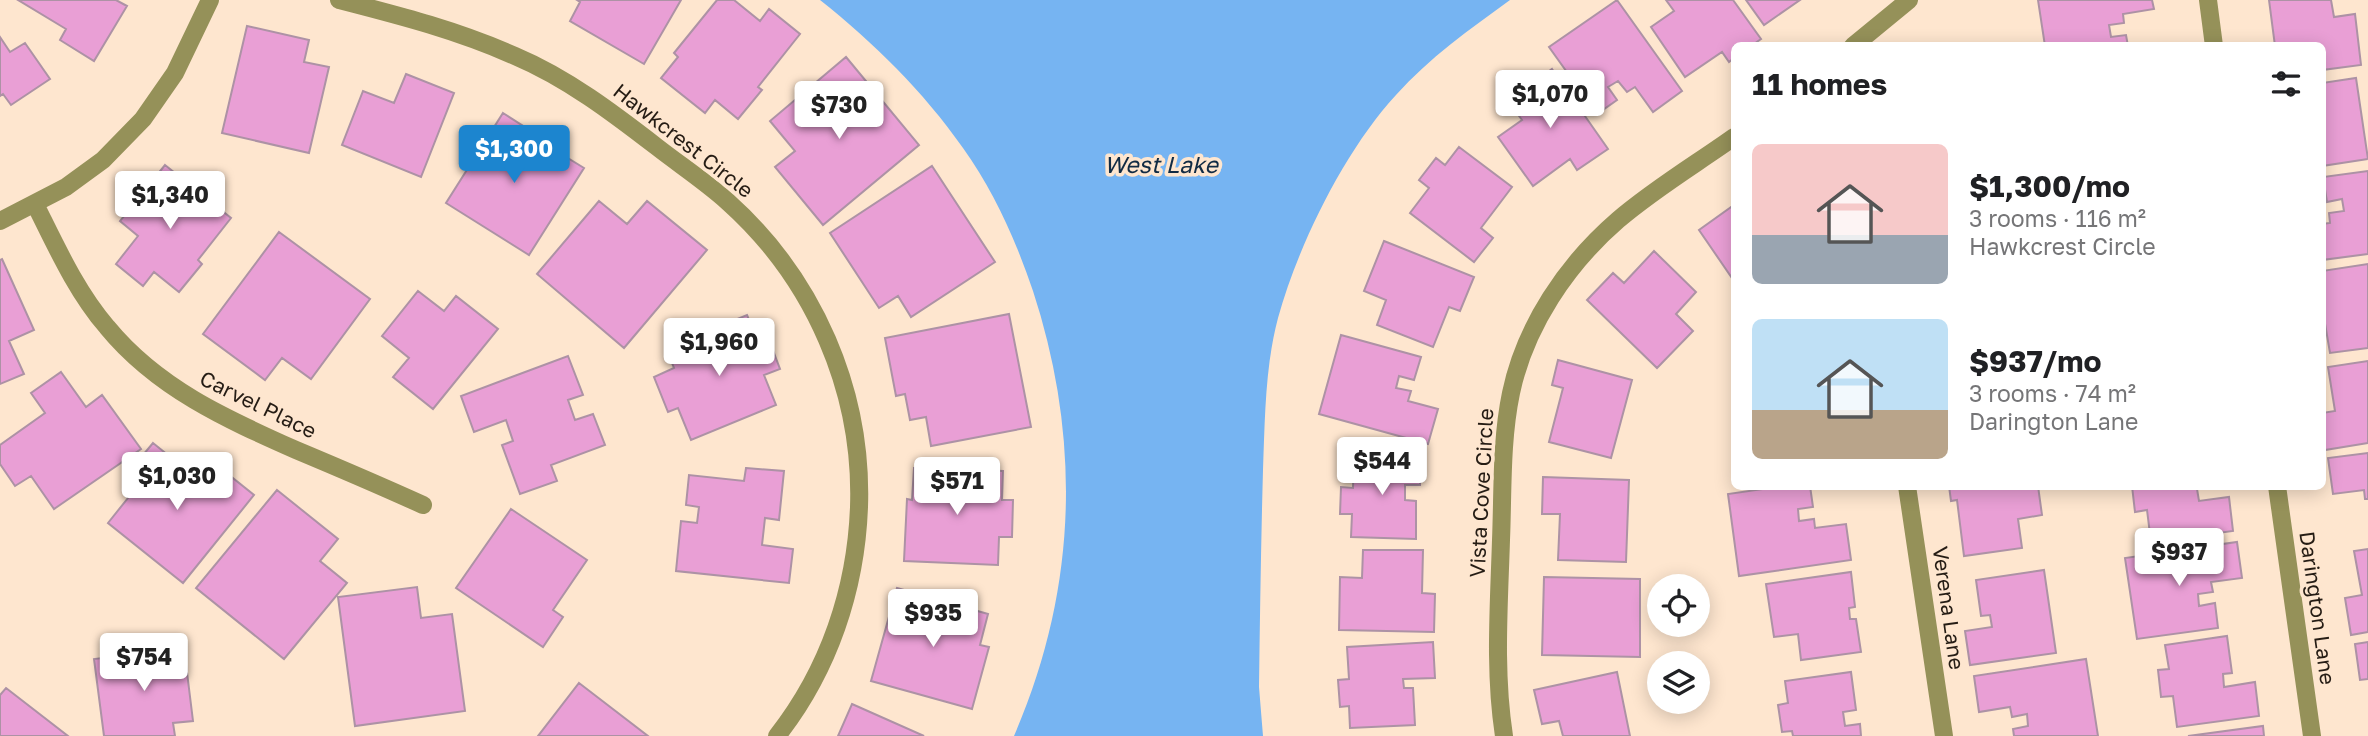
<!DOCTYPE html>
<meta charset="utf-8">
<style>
:root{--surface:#fff;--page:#f2f2f2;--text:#202124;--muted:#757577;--accent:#1c85cf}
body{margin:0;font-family:"Golos Text",sans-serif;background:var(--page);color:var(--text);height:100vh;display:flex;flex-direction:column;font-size:26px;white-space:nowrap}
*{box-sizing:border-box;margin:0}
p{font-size:23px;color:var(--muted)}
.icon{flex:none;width:38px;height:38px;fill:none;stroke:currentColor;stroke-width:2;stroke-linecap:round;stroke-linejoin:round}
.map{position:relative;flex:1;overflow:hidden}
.details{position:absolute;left:1731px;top:42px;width:595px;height:448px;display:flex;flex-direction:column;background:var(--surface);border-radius:10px;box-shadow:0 4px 18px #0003}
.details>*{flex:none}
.tools{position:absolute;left:1647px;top:574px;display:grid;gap:14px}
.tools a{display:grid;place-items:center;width:63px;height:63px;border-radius:50%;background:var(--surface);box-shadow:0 4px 18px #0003;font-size:35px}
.price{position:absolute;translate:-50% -60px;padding:0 16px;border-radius:7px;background:#fff;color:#222;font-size:23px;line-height:46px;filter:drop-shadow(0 2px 4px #0008)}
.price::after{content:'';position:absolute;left:50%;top:42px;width:21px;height:16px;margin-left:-10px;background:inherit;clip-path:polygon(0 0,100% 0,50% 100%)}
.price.on{background:var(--accent);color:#fff}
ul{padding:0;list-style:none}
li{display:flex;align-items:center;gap:21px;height:175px;padding:0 21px}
li span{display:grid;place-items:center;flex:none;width:196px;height:140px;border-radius:10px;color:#555}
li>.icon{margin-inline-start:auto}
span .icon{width:84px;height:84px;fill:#fffc;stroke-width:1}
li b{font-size:30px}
h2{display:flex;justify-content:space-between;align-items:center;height:84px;padding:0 21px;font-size:30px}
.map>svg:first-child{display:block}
.water{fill:#76b4f2}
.building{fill:#e99fd5;stroke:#ad92a5;stroke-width:2}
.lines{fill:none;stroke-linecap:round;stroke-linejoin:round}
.street{stroke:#959159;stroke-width:18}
.labels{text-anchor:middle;stroke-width:7;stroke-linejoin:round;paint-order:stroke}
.street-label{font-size:21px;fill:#251c14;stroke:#fee6cf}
.water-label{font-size:23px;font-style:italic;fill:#112b44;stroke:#fee6cf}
</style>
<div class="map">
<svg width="2368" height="736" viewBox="0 0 2368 736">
<rect width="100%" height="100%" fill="#fee6cf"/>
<path class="water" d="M820 0H1510C1470 29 1429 58 1396 95 1345 150 1298 245 1278 318 1265 367 1265 419 1263 470 1261 542 1260 615 1259 687L1263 736H1014C1077 591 1082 441 1033 291 1016 241 994 191 963 148 923 91 874 43 820 0Z"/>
<path class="building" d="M18 0H116L127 6 94 61 60 40 66 29Z
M577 0H681L644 64 570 21 580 2Z
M717 0H734L760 21 769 9 800 34 758 87 762 90 738 119 715 100 705 113 661 78 678 57 674 53Z
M1617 0 1682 91 1653 112 1635 87 1627 92 1618 81 1608 87 1617 100 1597 114 1549 47Z
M1666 0H1733L1761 39 1751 46H1734V58L1729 62 1722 52 1685 77 1651 27 1674 11Z
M1746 0H1800L1764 25Z
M2038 0H2152L2154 9 2123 14 2124 23 2109 25 2111 37 2126 35 2128 46H2045Z
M2269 0H2331L2334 17 2355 14 2361 65 2322 70V46H2275Z
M247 26 309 40 304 62 329 67 309 153 222 133Z
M0 37 10 52 25 43 50 79 11 105 3 94 0 96Z
M846 57 919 145 823 225 775 167 795 151 770 121Z
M1552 69 1608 149 1577 170 1570 159 1533 186 1498 137 1522 120 1508 101Z
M406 74 454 93 421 177 342 145 363 91 394 103Z
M2356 78 2368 159 2322 166V83Z
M503 113 542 138 536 147 557 161 561 154 584 168 529 255 446 203Z
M1459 147 1512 187 1481 228 1493 238 1474 262 1410 213 1429 188 1419 180 1436 158 1445 165Z
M165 165 231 218 198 260 202 264 179 292 154 272 143 286 116 264 138 236 120 221Z
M932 166 995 262 911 317 898 296 879 308 830 233Z
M2368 171V254L2322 260V224L2330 223 2329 213 2344 211 2342 199 2327 202 2323 177Z
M599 201 627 224 647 201 707 250 624 348 537 274Z
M1734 205V281L1699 230Z
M279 232 370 299 311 379 282 358 265 380 203 334Z
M1384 241 1474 277 1460 311 1449 307 1433 347 1377 325 1386 300 1364 291Z
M1654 251 1696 292 1676 314 1693 331 1657 368 1587 300 1613 273 1624 283Z
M2 259 34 330 9 341 24 374 0 384V260Z
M2368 264V348L2330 353 2322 306V271Z
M418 291 444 311 456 296 498 329 433 409 393 377 409 358 382 336Z
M1009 314 1031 427 931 446 926 417 910 420 905 394 896 396 885 338Z
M747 315 759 344 769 340 780 369 764 375 776 405 691 440 678 408 668 412 654 377 674 368 666 348Z
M1341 335 1421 357 1414 380 1399 376 1396 388 1411 391 1408 401 1438 409 1428 444 1319 414Z
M568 356 583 395 568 400 575 420 593 414 605 445 551 465 557 481 520 494 502 445 513 441 506 420 474 432 461 396Z
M1558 360 1632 380 1611 458 1549 442 1563 388 1552 385Z
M2368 361V443L2325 450 2322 413 2335 411 2328 367Z
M61 372 86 407 102 395 141 449 54 509 31 476 15 486 0 464V445L45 413 31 393Z
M153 443 210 489 224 471 254 495 183 583 108 523 140 483 128 473Z
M2368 453V499H2365L2364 490 2333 494 2328 458Z
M1354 454 1420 456V485H1405V500L1416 501V539L1351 537 1352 514H1340L1341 487 1353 488Z
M746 468 784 471 779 520 765 518 762 545 793 549 789 583 676 571 681 521 697 523 699 507 686 505 689 475 744 481Z
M914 468 1003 471 1002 500H1013L1012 537H999L998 565 904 561 907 499 912 500Z
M1543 477 1629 480 1626 562 1558 560 1560 514H1542Z
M1783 486H1810L1813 507 1798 509 1799 521 1814 519 1815 528 1846 524 1851 560 1739 576 1728 494Z
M1949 486H2038L2042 515 2018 519 2022 548 1964 556 1957 500 1951 501Z
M2132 486H2206L2197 489 2199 501 2229 497 2233 531 2151 542 2147 510 2135 512Z
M277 490 338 539 320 561 347 583 284 659 196 588Z
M511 509 587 560 553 610 563 617 543 647 456 588Z
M2237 542 2242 578 2211 582 2213 592 2198 594 2199 606 2215 603 2218 628 2137 639 2125 558Z
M2368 549V632L2351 635 2345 598 2362 595 2354 551Z
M1363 550H1423L1422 593 1435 594 1434 632 1339 630 1340 577 1362 578Z
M2044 570 2056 653 1970 665 1965 631 1992 627 1990 615 1981 616 1976 580Z
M1851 572 1855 607 1849 608 1850 619H1856L1861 652 1801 660 1798 634 1774 637 1766 584Z
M1544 577 1640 579V657L1542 655Z
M417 587 421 618 452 614 465 711 355 726 338 597Z
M897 588 988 614 980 645 989 647 972 709 871 681Z
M2227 636 2232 673 2223 674 2224 687 2255 682 2259 716 2177 727 2173 696 2161 697 2158 670 2169 669 2165 645Z
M1433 642 1435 678 1403 679 1404 688H1413L1415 725 1350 728 1349 706 1340 707 1338 680 1349 679 1347 647Z
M2368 642V679L2360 680 2355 644Z
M184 648 193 721 173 723 175 736H104L94 659Z
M2086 659 2098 736H2014L2013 729 2028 726 2027 714 2012 717 2010 707 1979 712 1974 676Z
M1617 672 1630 736H1563L1559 721 1542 724 1534 690Z
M1851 672 1856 710 1843 712 1845 726 1860 724 1861 736H1793L1792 731 1782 732 1778 705 1788 703 1785 681Z
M579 683 648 736H538Z
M6 688 68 736H0V695Z
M852 704 924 736H838Z
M2263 726 2264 736H2188Z"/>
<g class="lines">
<path class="street" d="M339 0C401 16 456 30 515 56 567 78 613 113 657 147 680 165 706 182 728 202 814 279 863 391 859 507 856 589 829 670 777 736
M2208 0 2214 46
M1853 46 1909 0
M35 204C56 246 76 291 107 327 157 388 226 419 296 450 339 468 381 486 423 505
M0 221 66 187 103 160 143 119 175 73 210 0
M1907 486 1944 736
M2277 486 2312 736
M1504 736C1494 671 1499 606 1501 540 1503 491 1501 441 1511 393 1525 326 1567 264 1618 220 1654 189 1696 164 1734 137"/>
</g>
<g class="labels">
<g class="street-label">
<text transform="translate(683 141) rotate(38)" y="7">Hawkcrest Circle</text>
<text transform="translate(258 405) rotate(26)" y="7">Carvel Place</text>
<text transform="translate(1482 493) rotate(-87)" y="7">Vista Cove Circle</text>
<text transform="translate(1948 608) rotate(82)" y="7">Verena Lane</text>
<text transform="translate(2317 608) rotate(82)" y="7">Darington Lane</text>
</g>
<g class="water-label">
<text x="1161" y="173">West Lake</text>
</g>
</g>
</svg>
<div class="tools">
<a><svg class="icon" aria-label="locate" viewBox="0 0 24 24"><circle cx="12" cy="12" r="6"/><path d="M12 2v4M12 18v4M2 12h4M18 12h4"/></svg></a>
<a><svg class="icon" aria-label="layers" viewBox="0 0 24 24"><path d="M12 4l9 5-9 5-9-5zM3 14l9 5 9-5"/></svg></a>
</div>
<b class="price" style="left:1550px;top:130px">$1,070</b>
<b class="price" style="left:839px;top:141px">$730</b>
<b class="price on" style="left:514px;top:185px">$1,300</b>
<b class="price" style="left:170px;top:231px">$1,340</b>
<b class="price" style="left:719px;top:378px">$1,960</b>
<b class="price" style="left:1382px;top:497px">$544</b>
<b class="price" style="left:177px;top:512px">$1,030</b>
<b class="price" style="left:957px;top:517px">$571</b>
<b class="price" style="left:2179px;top:588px">$937</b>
<b class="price" style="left:933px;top:649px">$935</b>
<b class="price" style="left:144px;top:693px">$754</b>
<section class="details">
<h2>11 homes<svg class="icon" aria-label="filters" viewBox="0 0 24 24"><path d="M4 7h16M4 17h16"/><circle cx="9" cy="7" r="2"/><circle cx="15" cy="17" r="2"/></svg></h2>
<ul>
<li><span style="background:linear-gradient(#f6c9c9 65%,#9aa5b1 0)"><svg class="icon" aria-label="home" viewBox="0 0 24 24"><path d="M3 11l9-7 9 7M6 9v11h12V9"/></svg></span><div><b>$1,300/mo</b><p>3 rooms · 116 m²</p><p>Hawkcrest Circle</p></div></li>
<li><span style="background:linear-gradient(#bfe0f5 65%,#b9a48a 0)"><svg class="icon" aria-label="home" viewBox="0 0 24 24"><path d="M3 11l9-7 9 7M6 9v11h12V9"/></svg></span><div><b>$937/mo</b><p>3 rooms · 74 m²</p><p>Darington Lane</p></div></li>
</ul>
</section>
</div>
